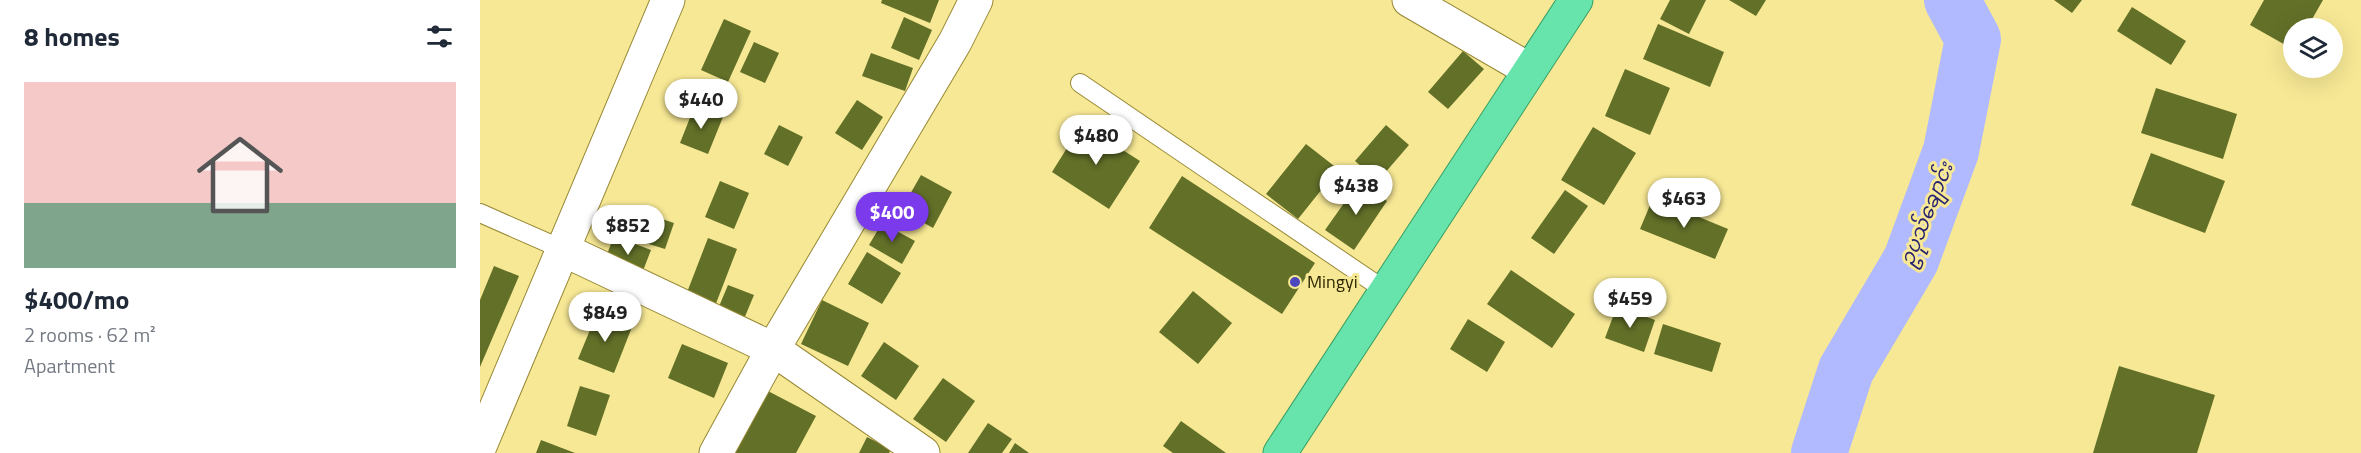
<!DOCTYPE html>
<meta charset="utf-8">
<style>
:root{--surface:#fff;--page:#f6f6f7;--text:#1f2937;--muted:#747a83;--accent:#7c3aed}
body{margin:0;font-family:"Titillium Web","Noto Sans Myanmar",sans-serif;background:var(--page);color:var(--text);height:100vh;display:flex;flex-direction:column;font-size:22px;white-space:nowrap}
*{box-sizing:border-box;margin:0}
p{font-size:20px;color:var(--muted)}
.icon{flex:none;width:33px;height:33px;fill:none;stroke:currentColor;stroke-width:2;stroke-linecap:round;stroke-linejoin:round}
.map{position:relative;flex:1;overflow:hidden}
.sheet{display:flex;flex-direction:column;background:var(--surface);width:480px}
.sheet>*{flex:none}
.fabs{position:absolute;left:1803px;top:18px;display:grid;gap:12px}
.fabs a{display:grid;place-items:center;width:60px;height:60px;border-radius:50%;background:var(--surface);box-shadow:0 6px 24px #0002;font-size:30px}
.price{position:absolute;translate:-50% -51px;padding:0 14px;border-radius:21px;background:#fff;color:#222;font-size:20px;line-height:39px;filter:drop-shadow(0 2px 3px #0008)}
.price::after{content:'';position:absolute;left:50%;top:36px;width:18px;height:14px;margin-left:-9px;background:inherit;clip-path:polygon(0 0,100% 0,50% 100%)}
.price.on{background:var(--accent);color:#fff}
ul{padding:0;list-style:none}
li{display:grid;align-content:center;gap:12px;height:318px;padding:0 24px}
li span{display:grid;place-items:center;height:186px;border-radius:0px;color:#555}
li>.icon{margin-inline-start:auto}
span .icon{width:108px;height:108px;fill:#fffc;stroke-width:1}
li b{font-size:26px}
h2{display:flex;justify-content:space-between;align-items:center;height:72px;padding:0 24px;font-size:26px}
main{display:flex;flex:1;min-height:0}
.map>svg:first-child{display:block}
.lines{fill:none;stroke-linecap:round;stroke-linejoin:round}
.river{stroke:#b2baff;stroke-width:56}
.building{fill:#627028}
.service-casing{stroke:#978835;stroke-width:20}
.minor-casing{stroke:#978835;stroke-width:35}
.tertiary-casing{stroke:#978835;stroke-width:35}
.trunk-casing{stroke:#389e63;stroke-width:35}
.service{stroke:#fff;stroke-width:18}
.minor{stroke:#fff;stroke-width:33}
.tertiary{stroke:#fff;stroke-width:33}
.trunk{stroke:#66e4ac;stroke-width:33}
.poi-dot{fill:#4c47bd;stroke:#f7e895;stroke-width:2}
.labels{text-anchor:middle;stroke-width:6;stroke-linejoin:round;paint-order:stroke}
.poi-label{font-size:18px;fill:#2c2602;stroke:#f7e895;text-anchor:start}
.water-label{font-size:20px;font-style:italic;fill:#282370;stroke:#f7e895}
</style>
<main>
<section class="sheet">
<h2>8 homes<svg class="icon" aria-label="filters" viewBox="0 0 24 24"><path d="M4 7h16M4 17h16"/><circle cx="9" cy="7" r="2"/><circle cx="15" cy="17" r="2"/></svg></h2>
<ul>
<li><span style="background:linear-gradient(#f6c9c9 65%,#7fa58c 0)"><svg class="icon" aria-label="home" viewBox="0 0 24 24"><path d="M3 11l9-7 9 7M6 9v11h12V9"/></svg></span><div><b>$400/mo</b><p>2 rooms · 62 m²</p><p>Apartment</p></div></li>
</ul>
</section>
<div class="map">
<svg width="1881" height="453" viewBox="0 0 1881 453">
<rect width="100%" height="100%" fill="#f7e895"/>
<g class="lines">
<path class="river" d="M1339 453 1366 370 1431 260 1471 151 1493 39 1472 0"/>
</g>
<path class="building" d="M402 0H459L450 23 401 3Z
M1190 0H1226L1209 34 1180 19Z
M1249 0H1286L1276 16Z
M1574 0H1602L1592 13Z
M1784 0H1843L1827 28H1814V50L1770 25Z
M1652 7 1706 41 1691 65 1637 31Z
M424 17 452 30 439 60 411 48Z
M244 19 271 31 248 82 221 70Z
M1178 24 1244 52 1230 87 1163 59Z
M274 42 299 53 285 83 260 72Z
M983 51 1004 69 968 109 948 92Z
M391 53 433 68 425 91 382 76Z
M1145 69 1190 88 1170 135 1125 116Z
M1676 88 1757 114 1743 159 1661 133Z
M377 100 403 117 382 150 355 133Z
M215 105 243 117 228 154 200 143Z
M602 124 660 161 629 209 572 172Z
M299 125 323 137 308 166 284 154Z
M906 125 929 145 898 181 875 161Z
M1113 127 1156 153 1124 205 1081 180Z
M826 144 858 169 818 219 786 194Z
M1671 153 1745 181 1725 233 1651 205Z
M441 175 472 192 453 228 421 210Z
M702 176 835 263 802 314 669 228Z
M240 181 269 193 254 229 225 217Z
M879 182 907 201 874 250 845 230Z
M1085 190 1108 206 1074 254 1051 238Z
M1173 198 1248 229 1235 259 1160 229Z
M152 209 194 223 185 249 143 236Z
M402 223 435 241 422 264 389 245Z
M134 236 171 250 161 276 124 262Z
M228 238 257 249 235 306 206 295Z
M387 252 421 273 402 304 368 284Z
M14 266 39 276 0 367V300Z
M1031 270 1095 314 1072 348 1007 304Z
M248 285 274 295 261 326 235 316Z
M713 291 752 323 718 364 679 332Z
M342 300 389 323 368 366 321 344Z
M1137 306 1175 320 1164 352 1125 338Z
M117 313 152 327 134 373 98 359Z
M988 319 1025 342 1007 372 970 349Z
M1183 324 1241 343 1232 372 1174 354Z
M404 342 439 366 416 400 381 376Z
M202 344 248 363 234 398 188 378Z
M1639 366 1735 395 1717 453H1613Z
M463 378 495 401 466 442 433 419Z
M100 386 130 395 116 436 87 426Z
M286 390 336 416 316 453H252Z
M701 421 746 453H693L683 446Z
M508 423 532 439 522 453H488Z
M387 437 411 449 409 453H379Z
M61 440 95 453H56Z
M535 443 549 453H529Z"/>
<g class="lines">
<defs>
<path id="service" d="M600 83 906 291
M0 213 84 250"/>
<path id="minor" d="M84 250 293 349 443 453
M0 446 188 0
M236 453 293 349 475 42 496 0"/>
<path id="tertiary" d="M929 0 1048 69"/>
<path id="trunk" d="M800 453 1096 0"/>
</defs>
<use href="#service" class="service-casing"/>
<use href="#minor" class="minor-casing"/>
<use href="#tertiary" class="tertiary-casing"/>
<use href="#trunk" class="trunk-casing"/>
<use href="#service" class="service"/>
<use href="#minor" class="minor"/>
<use href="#tertiary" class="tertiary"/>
<use href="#trunk" class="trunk"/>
</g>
<circle class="poi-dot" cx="815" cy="282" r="6"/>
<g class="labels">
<g class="poi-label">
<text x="827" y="288">Mingyi</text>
</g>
<g class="water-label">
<text transform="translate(1446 214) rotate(-68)" y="7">ဥပုသ်ချောင်း</text>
</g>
</g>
</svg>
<div class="fabs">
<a><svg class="icon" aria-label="layers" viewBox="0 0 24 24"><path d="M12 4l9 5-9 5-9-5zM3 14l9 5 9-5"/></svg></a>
</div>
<b class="price" style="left:221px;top:130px">$440</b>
<b class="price" style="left:616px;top:166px">$480</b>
<b class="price" style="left:876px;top:216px">$438</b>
<b class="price" style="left:1204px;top:229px">$463</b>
<b class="price on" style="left:412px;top:243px">$400</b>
<b class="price" style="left:148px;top:256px">$852</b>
<b class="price" style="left:1150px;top:329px">$459</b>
<b class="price" style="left:125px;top:343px">$849</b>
</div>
</main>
